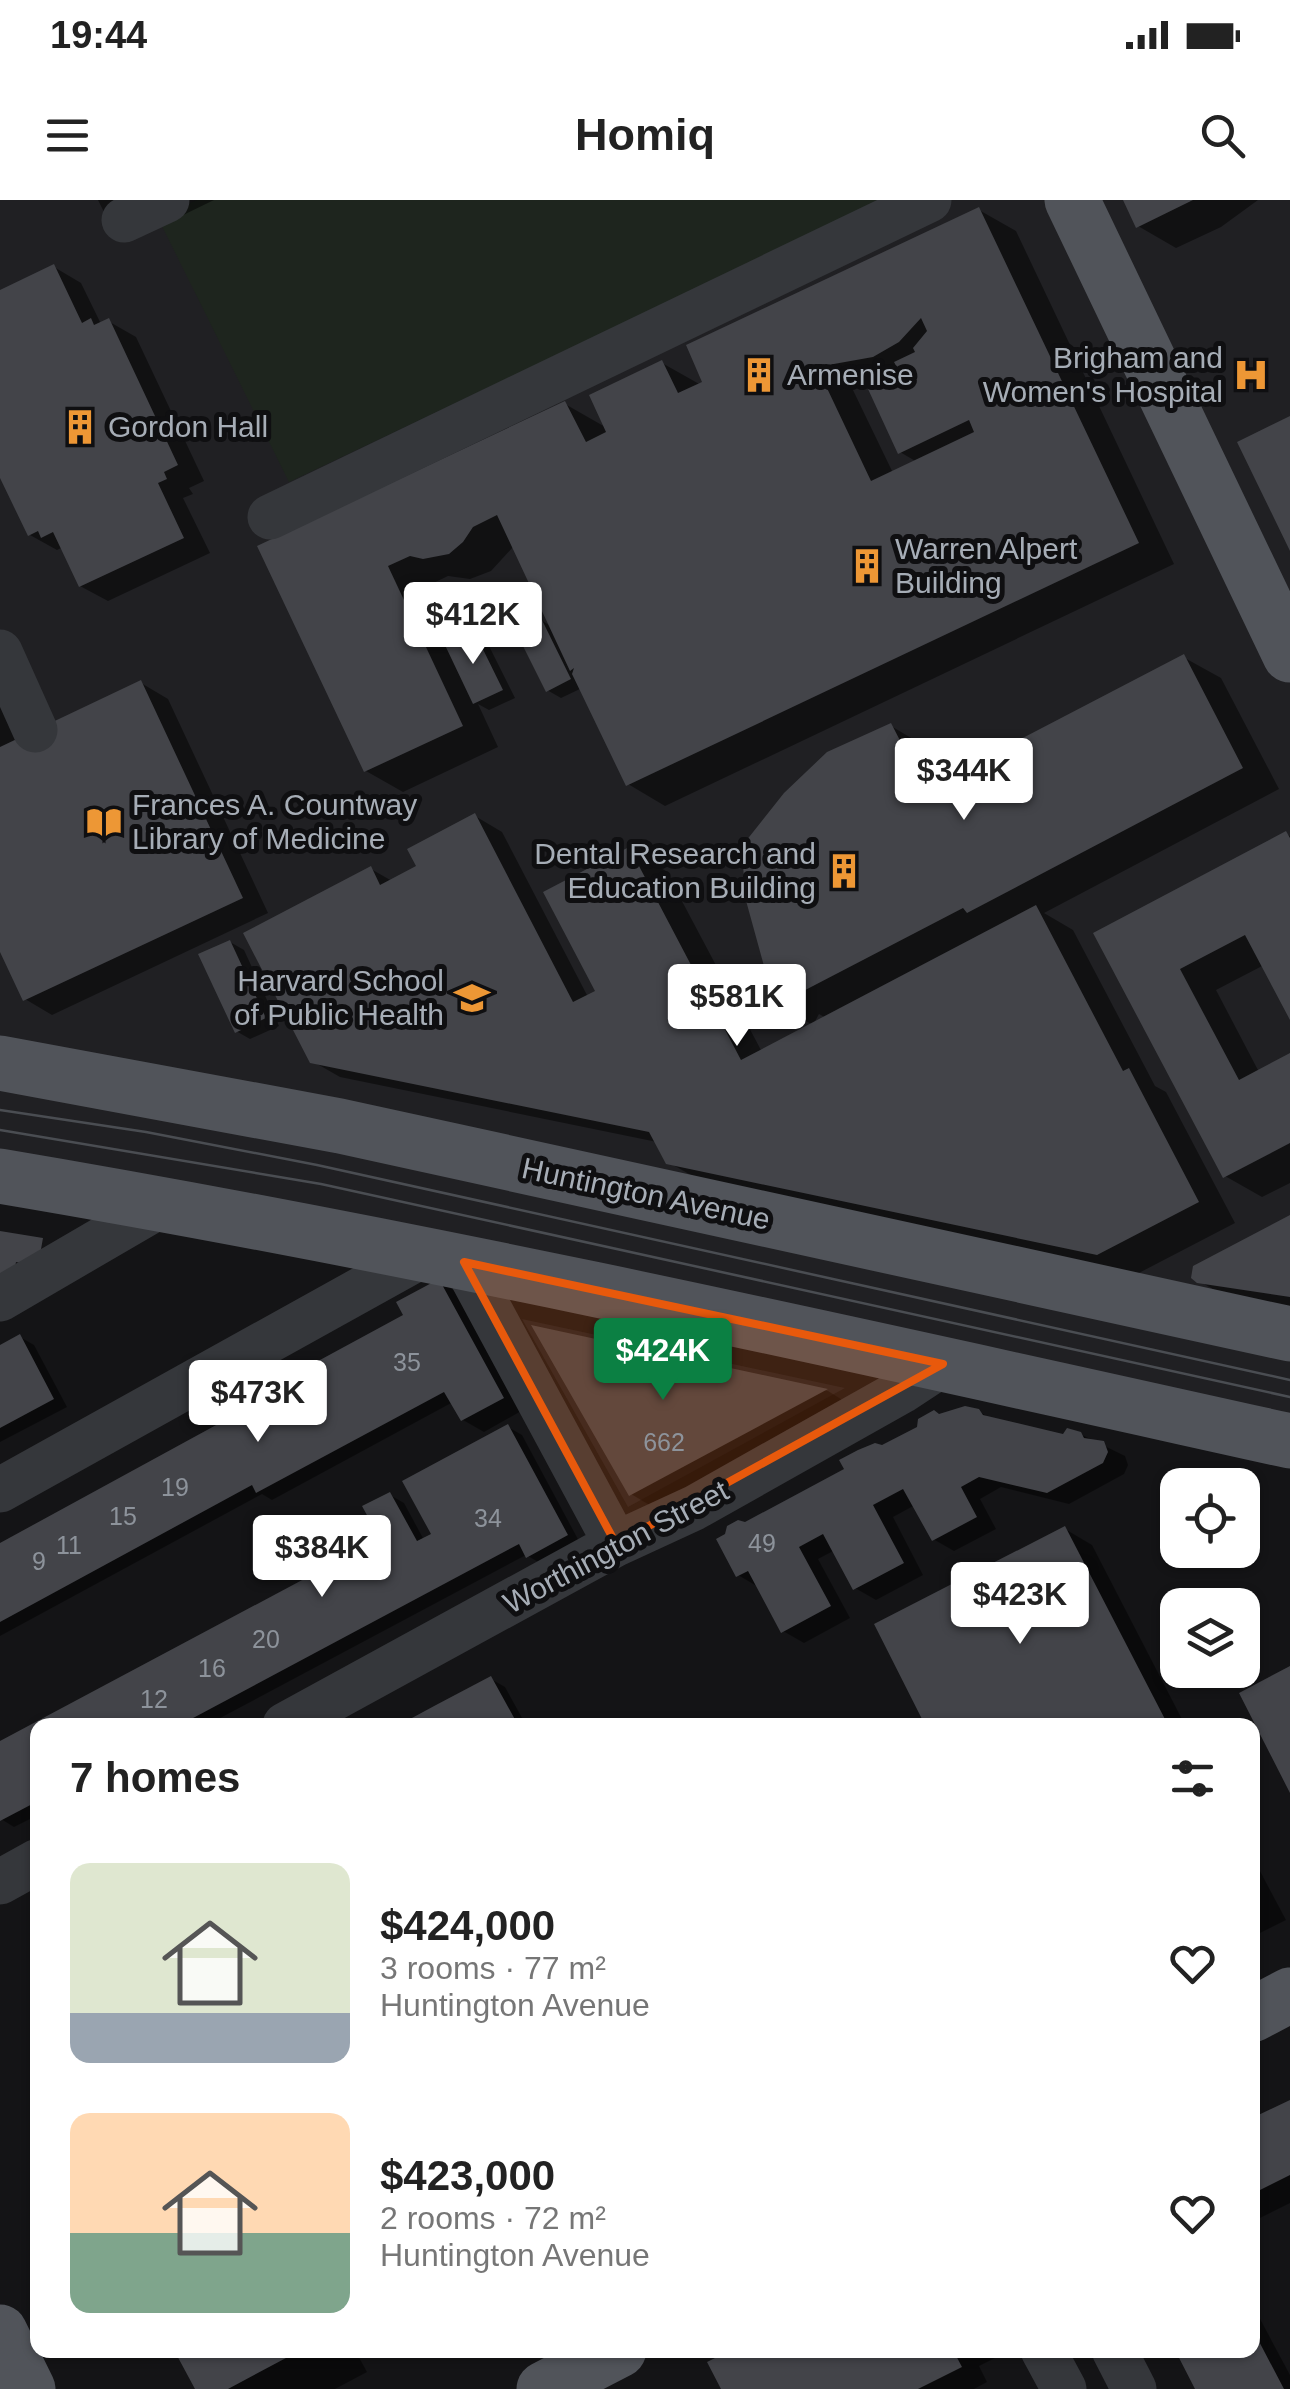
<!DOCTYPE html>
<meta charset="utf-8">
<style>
:root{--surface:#fff;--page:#f2f2f2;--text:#222;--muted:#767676;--accent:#0b8043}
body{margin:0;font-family:Helvetica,sans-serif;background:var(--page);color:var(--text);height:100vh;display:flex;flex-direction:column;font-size:38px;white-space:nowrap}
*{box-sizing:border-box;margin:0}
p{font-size:32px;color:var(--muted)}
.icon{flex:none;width:55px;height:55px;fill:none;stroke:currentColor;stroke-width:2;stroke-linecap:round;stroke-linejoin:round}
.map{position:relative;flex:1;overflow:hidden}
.panel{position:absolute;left:30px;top:1518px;width:1230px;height:640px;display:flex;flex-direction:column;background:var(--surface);border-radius:20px;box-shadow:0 2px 8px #0004}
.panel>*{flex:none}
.tools{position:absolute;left:1160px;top:1268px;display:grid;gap:20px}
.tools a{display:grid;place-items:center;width:100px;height:100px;border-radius:20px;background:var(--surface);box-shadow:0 2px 8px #0004;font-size:50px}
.price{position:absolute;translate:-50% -85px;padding:0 22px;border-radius:10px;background:#fff;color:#222;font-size:32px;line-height:65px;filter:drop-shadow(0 2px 5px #0008)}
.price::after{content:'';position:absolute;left:50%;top:60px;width:30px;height:22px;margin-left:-15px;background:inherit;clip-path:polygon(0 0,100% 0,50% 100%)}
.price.current{background:var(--accent);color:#fff}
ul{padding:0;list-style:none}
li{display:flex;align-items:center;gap:30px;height:250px;padding:0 40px}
li span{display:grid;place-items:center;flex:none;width:280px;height:200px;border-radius:20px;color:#555}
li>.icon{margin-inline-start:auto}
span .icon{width:120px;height:120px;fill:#fffc;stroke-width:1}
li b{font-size:42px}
h2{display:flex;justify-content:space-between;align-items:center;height:120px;padding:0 40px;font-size:42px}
.status{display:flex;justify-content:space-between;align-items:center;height:70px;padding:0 50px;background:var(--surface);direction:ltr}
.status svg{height:28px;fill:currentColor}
header{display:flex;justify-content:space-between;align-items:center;height:130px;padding:0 40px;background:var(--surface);font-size:45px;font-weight:700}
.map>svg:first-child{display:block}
.built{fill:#202023}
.green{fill:#1e251e}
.shadow{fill:#0007;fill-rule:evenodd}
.building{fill:#434449;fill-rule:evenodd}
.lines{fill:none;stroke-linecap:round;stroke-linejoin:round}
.minor{stroke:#35373b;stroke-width:45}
.major{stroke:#51545a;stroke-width:55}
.tram{stroke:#4a4d52;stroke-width:2.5}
.marked{fill:#e8590c;fill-opacity:0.2;stroke:#e8590c;stroke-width:8;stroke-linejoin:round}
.labels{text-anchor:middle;stroke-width:10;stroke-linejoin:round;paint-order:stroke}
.number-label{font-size:25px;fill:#8d939b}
.poi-label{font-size:30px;fill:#a6adb6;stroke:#0f0f11;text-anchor:start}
.street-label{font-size:30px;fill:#a6adb6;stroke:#0f0f11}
</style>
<div class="status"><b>19:44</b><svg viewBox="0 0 49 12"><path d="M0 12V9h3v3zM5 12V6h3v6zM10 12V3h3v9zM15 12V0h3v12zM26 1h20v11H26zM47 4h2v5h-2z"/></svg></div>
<header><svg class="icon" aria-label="menu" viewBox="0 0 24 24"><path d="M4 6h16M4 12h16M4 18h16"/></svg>Homiq<svg class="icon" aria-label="search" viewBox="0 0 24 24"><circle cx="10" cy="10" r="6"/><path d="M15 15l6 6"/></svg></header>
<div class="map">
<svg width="1290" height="2189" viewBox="0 0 1290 2189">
<rect width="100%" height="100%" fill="#141416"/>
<path class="built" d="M0 0H1290V1241L0 976Z
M522 1119 845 1188 628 1307Z"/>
<path class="green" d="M197 0H884L289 282 158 18Z"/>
<path class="shadow" d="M98 0H214L142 35 105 14Z
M1126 0H1258L1221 27 1176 48 1138 26Z
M979 10 1016 31 1174 364 665 606 628 584 582 488 561 498 547 490 541 420 552 427 514 346 491 371 470 379 448 376 423 388 449 443 473 432 486 440 515 498 489 510 478 504 498 547 403 592 366 571 261 347 565 204 607 228 662 163 701 185ZM882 183 900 252 917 262 893 273 852 188Z
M54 67 81 83 101 124 108 121 136 137 204 281 189 288 193 294 183 298 210 353 108 401 80 386 63 347 57 350 30 335 0 272V93Z
M0 450 46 528 141 483 168 499 268 713 52 815 25 799 0 746Z
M1183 457 1221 478 1279 589 1044 713 1073 730 1155 886 1166 892 1235 1023 1135 1075 696 978 668 962 657 942 340 877 312 861 371 669 392 681 420 667 475 616 502 632 588 797 598 792 629 650 666 671 762 852 813 825 778 805 747 696 891 526 928 548 946 581ZM819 814 826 818 813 825Z
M1286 634 1290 636V815L1264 765 1216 790 1259 872 1290 856V983L1262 997 1225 976 1097 734Z
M230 742 244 750 279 826 250 839 236 831Z
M1290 1018V1111L1237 1103 1199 1081Z
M439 1081 460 1094 523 1210 484 1232 463 1220 453 1202 272 1300 262 1294 0 1436V1345L222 1225 406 1116Z
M536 1128 828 1191 852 1206 658 1310 631 1294Z
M20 1137 34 1145 67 1207 0 1242V1148Z
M978 1211 995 1221 1064 1236 1080 1234 1125 1256 1128 1265 1124 1274 1069 1304 1001 1287 980 1299 996 1329 954 1351 933 1339 915 1305 893 1317 923 1375 876 1400 855 1388 835 1350 818 1359 850 1418 804 1443 783 1431 760 1388 738 1375 745 1325 939 1216Z
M508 1227 522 1235 580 1343 542 1364 526 1355 207 1525H38V1615L14 1627 1 1619 0 1544 322 1372 378 1331 390 1295 404 1303 424 1340 434 1335Z
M1065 1329 1092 1345 1185 1525H928Z
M491 1479 505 1487 526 1525H404Z
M1252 1656 1286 1720 1252 1737Z
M1290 1903V2003L1252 2022V1921Z
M1252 2104 1290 2175V2189H1198L1178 2150H1252Z
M177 2150H355L367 2172 335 2189H198Z
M737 2150H996L999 2156 979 2166 987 2182 974 2189H724Z"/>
<path class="building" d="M1123 0H1193L1136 28Z
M979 7 1139 343 626 586 572 474 574 468 570 471 497 315 473 327 463 342 449 354 423 359 410 356 388 366 463 526 364 572 257 346 565 201 586 242 606 232 589 195 662 160 678 193 702 182 686 145ZM921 118 927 131 913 148 915 152 894 162 900 173 868 189 898 254 969 220 974 232 871 281 817 167 873 157 899 142Z
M54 64 82 123 91 118 94 125 109 118 178 265 164 272 167 279 158 283 184 338 79 387 53 332 41 338 38 331 28 336 0 278V90Z
M1290 216V351L1237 242Z
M541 418 571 479 546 492 515 430Z
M473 429 503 490 473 504 444 443Z
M1184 454 1243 568 967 713 963 708 788 799 783 790 775 806 745 697 742 646 784 593 827 552 891 523 925 589Z
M141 480 243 698 23 801 0 752V547Z
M475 613 573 802 595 791 543 692 629 647 741 860 1036 705 1123 871 1129 868 1199 1002 1097 1055 666 964 649 932 310 863 243 733 371 666 380 685 416 666 407 649Z
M1286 631 1290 638V820L1245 735 1180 769 1239 880 1290 853V943L1223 978 1093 733Z
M230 740 266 818 235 833 198 754Z
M1290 1015V1097L1197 1083 1191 1078 1193 1066Z
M0 1031 43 1038 38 1066 16 1062 11 1090 0 1088Z
M439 1079 504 1198 461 1221 444 1192 256 1293 252 1285 0 1422V1343L218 1224 215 1217 403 1115 396 1102Z
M531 1125 828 1189 629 1296Z
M20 1134 54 1199 0 1228V1145Z
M965 1206 979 1209 983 1215 1063 1234 1067 1228 1081 1232 1084 1238 1104 1241 1108 1252 1103 1263 1047 1293 979 1277 961 1287 977 1317 932 1341 903 1289 873 1305 904 1363 853 1390 823 1334 799 1347 831 1406 781 1433 748 1371 736 1377 716 1339 725 1334 727 1326 738 1320 745 1322 844 1269 839 1260 858 1250 875 1243 882 1245 917 1227 918 1219 934 1210 939 1214Z
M508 1224 568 1335 526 1358 519 1344 180 1525H38V1601L0 1621V1541L319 1371 315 1363 375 1330 362 1306 390 1292 417 1341 431 1334 402 1281Z
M1065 1326 1168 1525H925L874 1424Z
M1290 1466V1593L1239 1493Z
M491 1476 518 1525H399L436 1505Z
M1290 1900V1975L1252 1994V1918Z
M1252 2128 1284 2189H1195L1175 2150H1252Z
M174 2150H301L228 2189H195Z
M731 2150H953L962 2167 918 2189H721L707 2162Z"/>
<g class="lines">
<path class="minor" d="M124 20 167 0
M270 317 929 0
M0 452 35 530
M464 1062 616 1344
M0 1099 163 1004
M0 1290 425 1054
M285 1525 616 1344 694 1308 902 1191 943 1164
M0 1682 38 1661
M1043 2150 1064 2189
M1114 2150 1134 2189"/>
<path class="major" d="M1072 0 1290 455
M0 863 340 926 1290 1134
M0 976C433 1049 861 1146 1290 1241
M1252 1815 1290 1795
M0 2132 28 2189
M544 2189 619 2150"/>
<path class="tram" d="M0 910 146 932 317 965 1290 1180
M0 930 321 984 1290 1197"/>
</g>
<path class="marked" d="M464 1062 943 1164 616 1344Z"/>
<defs>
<symbol id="building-bare" viewBox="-9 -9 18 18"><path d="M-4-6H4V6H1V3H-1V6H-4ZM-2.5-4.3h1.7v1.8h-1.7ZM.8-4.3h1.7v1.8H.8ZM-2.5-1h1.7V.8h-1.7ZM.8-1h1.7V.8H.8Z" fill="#ed9735" stroke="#0f0f11" stroke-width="2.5" paint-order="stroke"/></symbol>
<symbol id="hospital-bare" viewBox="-9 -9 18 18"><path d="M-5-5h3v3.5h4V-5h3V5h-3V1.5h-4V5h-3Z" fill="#ed9735" stroke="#0f0f11" stroke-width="2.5" paint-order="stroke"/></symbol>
<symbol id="library-bare" viewBox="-9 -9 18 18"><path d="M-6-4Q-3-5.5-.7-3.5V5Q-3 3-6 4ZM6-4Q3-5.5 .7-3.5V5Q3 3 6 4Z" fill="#ed9735" stroke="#0f0f11" stroke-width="2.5" paint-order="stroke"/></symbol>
<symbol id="university-bare" viewBox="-9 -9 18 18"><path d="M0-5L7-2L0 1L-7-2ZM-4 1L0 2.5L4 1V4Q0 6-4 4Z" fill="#ed9735" stroke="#0f0f11" stroke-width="2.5" paint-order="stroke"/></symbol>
</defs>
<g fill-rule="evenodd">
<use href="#building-bare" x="734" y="150" width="50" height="50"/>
<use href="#hospital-bare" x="1226" y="150" width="50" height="50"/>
<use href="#building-bare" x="55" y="202" width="50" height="50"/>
<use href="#building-bare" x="842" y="341" width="50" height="50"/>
<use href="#library-bare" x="79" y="597" width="50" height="50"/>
<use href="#building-bare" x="819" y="646" width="50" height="50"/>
<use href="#university-bare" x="447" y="773" width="50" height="50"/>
</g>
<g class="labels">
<g class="number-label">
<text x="407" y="1171">35</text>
<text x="664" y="1251">662</text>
<text x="175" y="1296">19</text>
<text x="123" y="1325">15</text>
<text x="488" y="1327">34</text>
<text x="762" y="1352">49</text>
<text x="69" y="1354">11</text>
<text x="39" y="1370">9</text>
<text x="266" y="1448">20</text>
<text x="212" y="1477">16</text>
<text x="154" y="1508">12</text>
</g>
<g class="poi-label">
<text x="1223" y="168" text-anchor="end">Brigham and<tspan x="1223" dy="34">Women's Hospital</tspan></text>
<text x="787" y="185">Armenise</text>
<text x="108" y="237">Gordon Hall</text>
<text x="895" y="359">Warren Alpert<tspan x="895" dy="34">Building</tspan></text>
<text x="132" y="615">Frances A. Countway<tspan x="132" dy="34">Library of Medicine</tspan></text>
<text x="816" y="664" text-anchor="end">Dental Research and<tspan x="816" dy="34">Education Building</tspan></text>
<text x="444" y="791" text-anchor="end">Harvard School<tspan x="444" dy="34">of Public Health</tspan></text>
</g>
<g class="street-label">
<text transform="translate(646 994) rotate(12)" y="10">Huntington Avenue</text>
<text transform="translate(616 1347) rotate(-28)" y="10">Worthington Street</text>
</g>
</g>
</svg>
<div class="tools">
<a><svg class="icon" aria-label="locate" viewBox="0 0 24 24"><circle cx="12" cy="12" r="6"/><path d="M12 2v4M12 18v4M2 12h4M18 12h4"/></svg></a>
<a><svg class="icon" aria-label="layers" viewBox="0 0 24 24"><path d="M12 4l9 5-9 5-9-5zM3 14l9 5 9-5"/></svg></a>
</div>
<b class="price" style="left:473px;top:467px">$412K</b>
<b class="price" style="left:964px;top:623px">$344K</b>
<b class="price" style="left:737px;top:849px">$581K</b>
<b class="price current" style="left:663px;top:1203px">$424K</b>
<b class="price" style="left:258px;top:1245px">$473K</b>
<b class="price" style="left:322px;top:1400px">$384K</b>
<b class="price" style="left:1020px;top:1447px">$423K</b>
<section class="panel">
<h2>7 homes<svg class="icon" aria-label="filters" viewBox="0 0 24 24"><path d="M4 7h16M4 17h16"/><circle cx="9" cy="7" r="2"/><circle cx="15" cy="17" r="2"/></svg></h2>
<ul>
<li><span style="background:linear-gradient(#dfe7d0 75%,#9aa5b1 0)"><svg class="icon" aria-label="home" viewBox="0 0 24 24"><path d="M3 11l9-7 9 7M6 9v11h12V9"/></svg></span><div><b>$424,000</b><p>3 rooms · 77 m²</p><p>Huntington Avenue</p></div><svg class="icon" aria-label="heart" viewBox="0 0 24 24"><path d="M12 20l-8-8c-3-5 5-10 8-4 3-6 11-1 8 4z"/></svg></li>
<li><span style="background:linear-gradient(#ffd9b3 60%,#7fa58c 0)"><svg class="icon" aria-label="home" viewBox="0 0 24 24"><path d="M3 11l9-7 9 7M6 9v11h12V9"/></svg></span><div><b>$423,000</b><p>2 rooms · 72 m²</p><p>Huntington Avenue</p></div><svg class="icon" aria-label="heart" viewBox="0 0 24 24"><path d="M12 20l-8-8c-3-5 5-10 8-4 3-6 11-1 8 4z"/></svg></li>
</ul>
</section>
</div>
